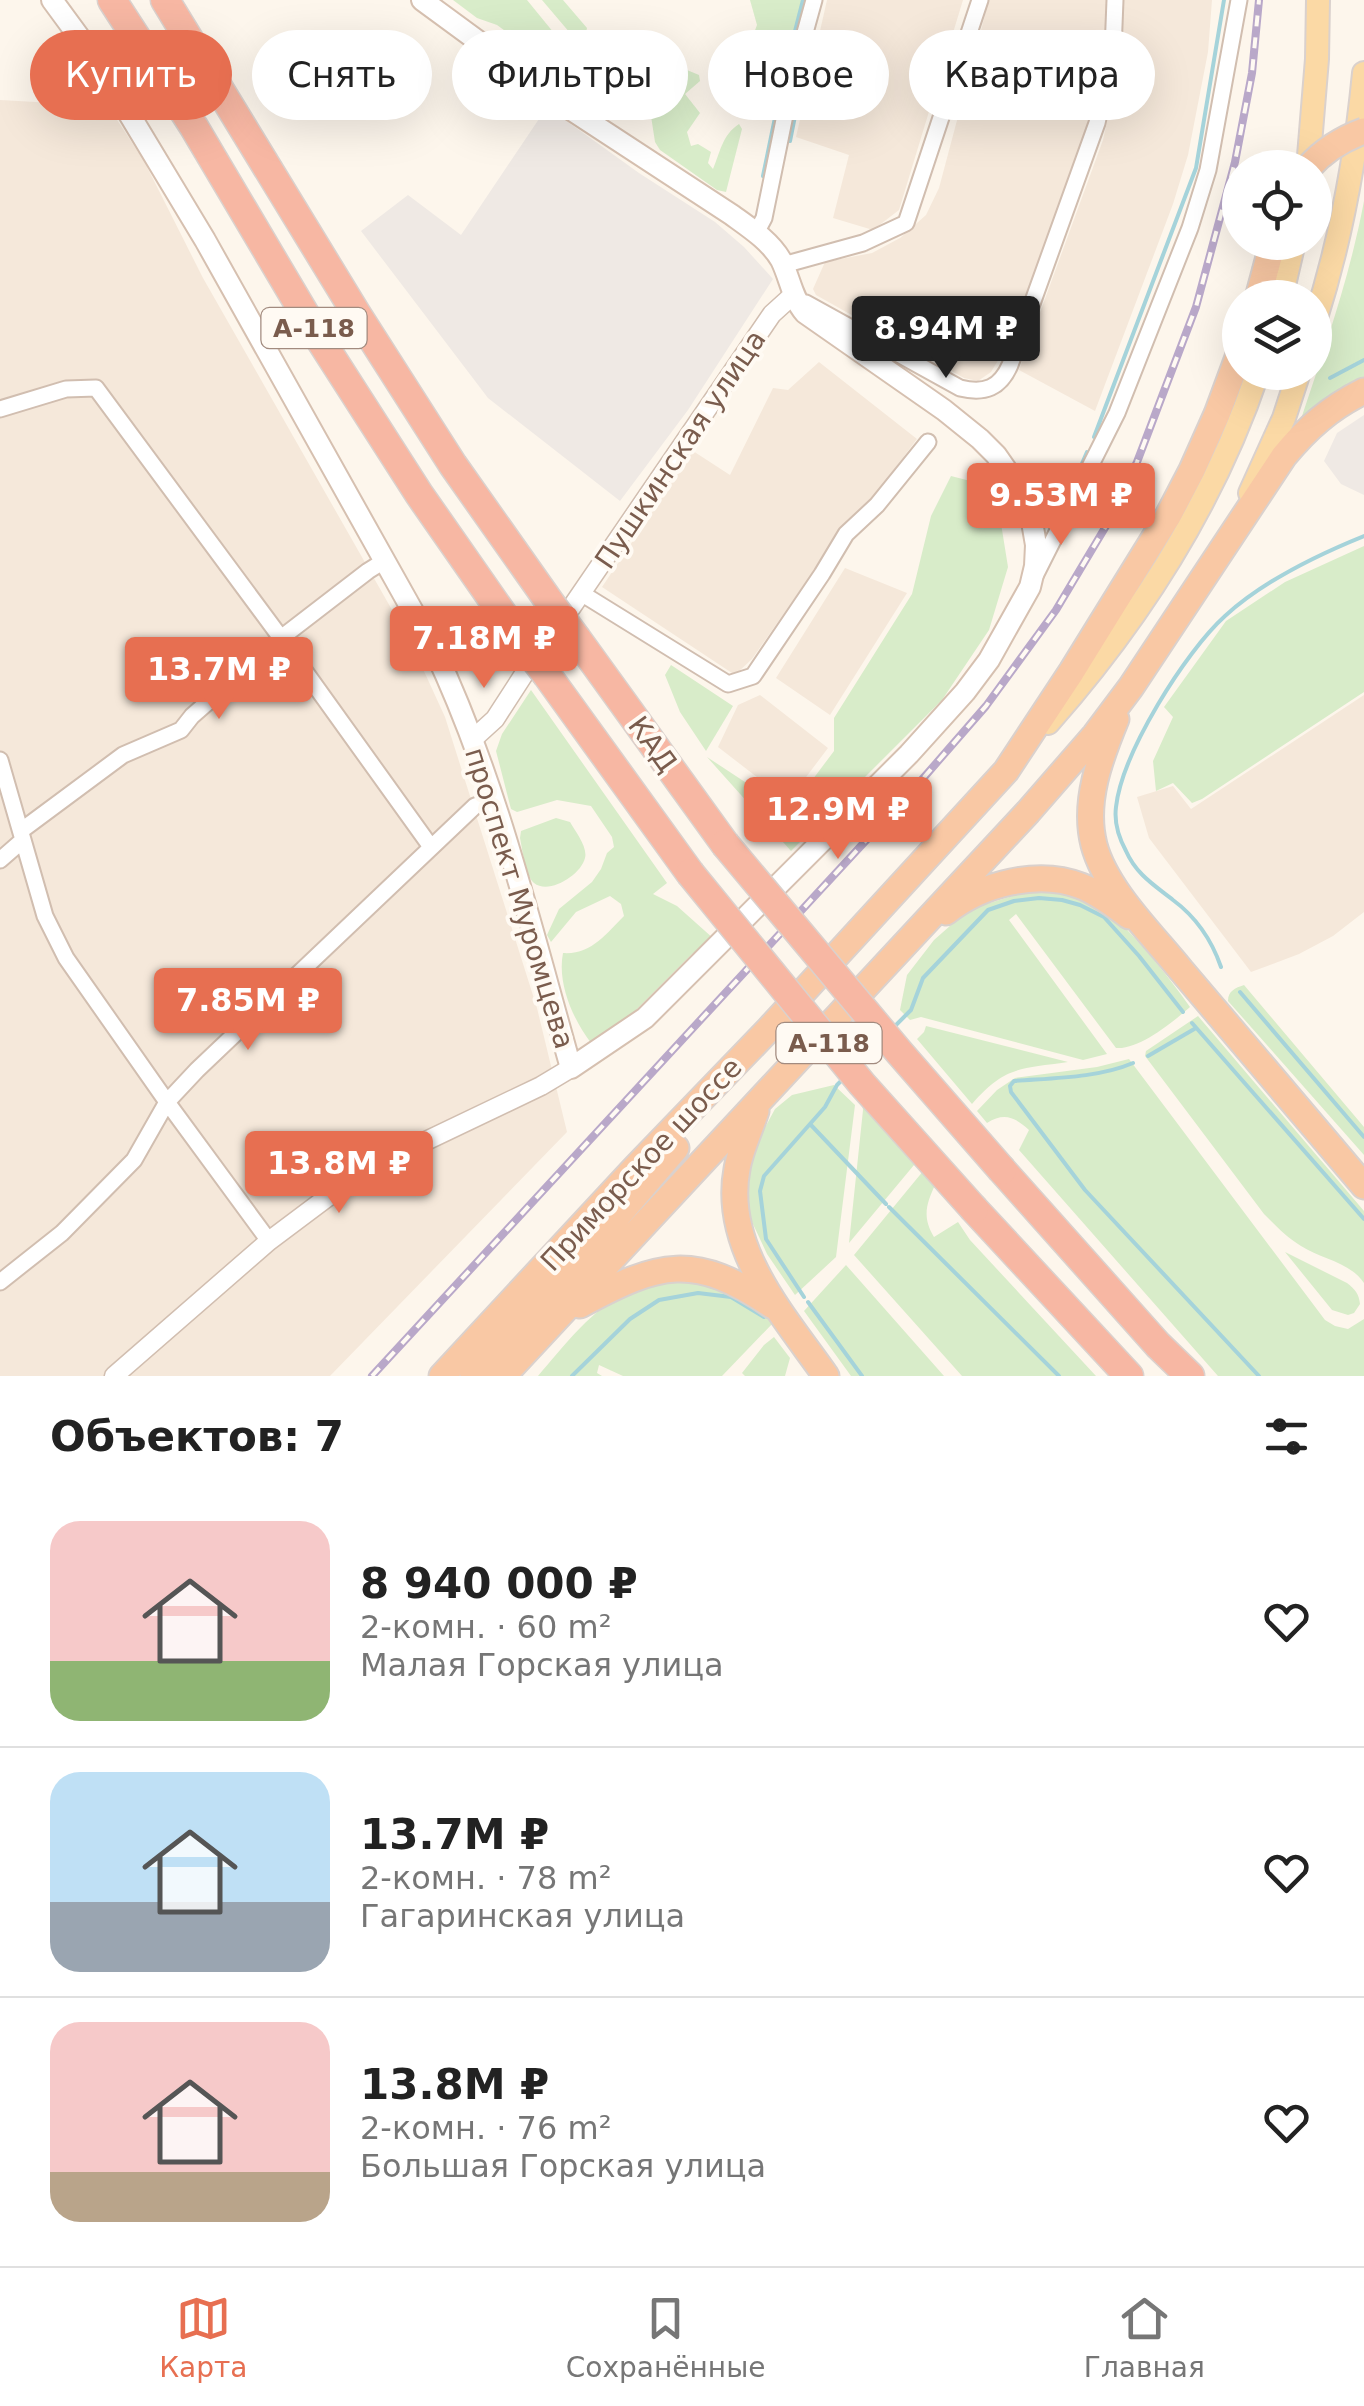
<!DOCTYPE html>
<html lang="ru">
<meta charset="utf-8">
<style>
:root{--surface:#fff;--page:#f6f6f6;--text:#222;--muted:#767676;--line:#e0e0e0;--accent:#e76f51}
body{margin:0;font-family:"DejaVu Sans",sans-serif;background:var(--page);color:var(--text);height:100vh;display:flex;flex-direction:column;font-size:38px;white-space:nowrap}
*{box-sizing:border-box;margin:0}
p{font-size:32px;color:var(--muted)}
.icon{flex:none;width:55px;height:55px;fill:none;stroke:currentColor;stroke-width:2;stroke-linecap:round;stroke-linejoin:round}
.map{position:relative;height:1376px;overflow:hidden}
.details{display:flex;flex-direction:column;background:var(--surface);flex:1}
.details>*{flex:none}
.banner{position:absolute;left:30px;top:30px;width:1305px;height:90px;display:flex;gap:20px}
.controls{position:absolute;left:1222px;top:150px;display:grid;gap:20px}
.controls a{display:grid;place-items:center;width:110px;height:110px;border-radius:50%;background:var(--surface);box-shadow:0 10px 40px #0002;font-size:50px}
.price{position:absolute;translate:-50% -85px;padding:0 22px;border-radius:10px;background:var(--accent);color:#fff;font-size:32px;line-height:65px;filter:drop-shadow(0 2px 5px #0008)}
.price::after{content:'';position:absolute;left:50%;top:60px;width:30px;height:22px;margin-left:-15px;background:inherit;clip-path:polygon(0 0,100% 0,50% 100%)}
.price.current{background:#222;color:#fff}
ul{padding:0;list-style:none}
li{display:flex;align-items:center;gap:30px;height:250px;padding:0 50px}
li+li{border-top:2px solid var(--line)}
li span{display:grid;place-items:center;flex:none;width:280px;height:200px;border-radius:30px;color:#555}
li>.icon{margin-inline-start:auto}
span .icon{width:120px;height:120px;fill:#fffc;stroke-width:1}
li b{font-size:42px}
h2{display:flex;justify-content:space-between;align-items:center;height:120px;padding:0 50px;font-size:42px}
.chip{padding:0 35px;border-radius:45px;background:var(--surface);box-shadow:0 10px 40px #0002;font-size:35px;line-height:90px}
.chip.current{background:var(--accent);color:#fff}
.tab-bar{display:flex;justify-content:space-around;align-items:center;height:140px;border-top:2px solid var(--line);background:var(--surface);font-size:28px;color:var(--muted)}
.tab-bar a{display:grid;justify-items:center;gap:5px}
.tab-bar .current{color:var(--accent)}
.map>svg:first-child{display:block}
.residential{fill:#f5e8da}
.industrial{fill:#efe9e4}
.green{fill:#d8ecc9}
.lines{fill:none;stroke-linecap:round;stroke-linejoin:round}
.stream{stroke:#a5d3da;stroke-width:4}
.tertiary-tunnel{stroke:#dcd0c4;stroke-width:18;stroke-dasharray:18 9;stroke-linecap:butt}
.minor-casing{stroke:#d1beb0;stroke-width:19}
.tertiary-casing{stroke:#d1beb0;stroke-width:21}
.secondary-casing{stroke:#d6c0b0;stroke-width:24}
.primary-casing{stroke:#dad1cd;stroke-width:26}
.trunk-casing{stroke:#dad1cd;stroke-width:29}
.motorway-casing{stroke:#dad1cd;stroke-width:31}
.minor{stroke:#fff;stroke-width:15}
.tertiary{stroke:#fff;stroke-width:18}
.secondary{stroke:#fff;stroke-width:20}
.primary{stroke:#fbd9a5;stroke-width:22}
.trunk{stroke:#f9c8a4;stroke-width:25}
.motorway{stroke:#f7b7a3;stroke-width:28}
.rail-casing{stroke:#b9a8c9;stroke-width:8}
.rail{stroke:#fffaf3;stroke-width:4;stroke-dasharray:11;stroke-linecap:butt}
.trunk-bridge-casing{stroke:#dad1cd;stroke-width:29;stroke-linecap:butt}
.motorway-bridge-casing{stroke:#dad1cd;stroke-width:31;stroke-linecap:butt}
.trunk-bridge{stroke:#f9c8a4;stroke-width:25}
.motorway-bridge{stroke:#f7b7a3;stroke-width:28}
.labels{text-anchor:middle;stroke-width:8;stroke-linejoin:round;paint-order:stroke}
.shield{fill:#fffaf3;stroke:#a28b7f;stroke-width:2.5}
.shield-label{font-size:25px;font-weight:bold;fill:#7a5c4d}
.street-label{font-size:28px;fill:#7a5c4d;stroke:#fffaf3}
</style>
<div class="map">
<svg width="1364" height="1376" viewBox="0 0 1364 1376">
<rect width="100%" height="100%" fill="#fdf6ec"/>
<path class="residential" d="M827 0H963L899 210 873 230 833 218 849 155 796 137Z
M989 0H1110L1108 38 1090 127 1005 349 991 372 978 381 964 378 816 295 813 289 825 262 872 253 900 238 926 215 939 188Z
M1123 0H1212L1208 52 1188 155 1173 204 1095 411 1019 370 1103 140 1119 68Z
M0 100 108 106 144 161 203 278 412 645 445 717 537 1008 567 1132 330 1376H0Z
M819 362 917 439 868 504 842 530 752 659 735 675 602 587 693 451 730 475 773 388 788 390Z
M845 568 907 593 830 715 776 678Z
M760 695 828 748 788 801 718 747 738 705Z
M1364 695V912L1333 936 1299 954 1251 972 1149 838 1137 797 1173 786 1191 809Z"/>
<path class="industrial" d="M547 107 639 173 715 222 744 247 773 279 688 410 620 501 488 398 361 231 408 195 461 235Z
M1364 415V495L1341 484 1324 461 1337 433Z"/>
<path class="green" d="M453 0H527L567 49 589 54 601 41 614 56 626 55C634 74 640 98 638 119L625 101 617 97 611 78 600 72 591 80 578 70 564 74 497 25 477 18Z
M542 0H563L587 28 584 42 576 40Z
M750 0H808L782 101 774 103 769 83 750 81 743 95 750 109 748 114 716 76 719 66 744 59 757 25Z
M687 70 699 75 700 81 685 94 700 113 687 132 691 146 698 144 711 152 708 163 713 169C720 153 722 135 739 124L742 129 726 192 717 190 660 150 655 142 649 103 660 102 658 87 670 77Z
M1364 201V377L1335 393 1304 420 1301 419C1325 347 1350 276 1364 201Z
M951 476 982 484 999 511 1008 567 989 630 942 700 791 851 707 757 789 811 834 751V718L912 594 931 516Z
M1364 546V692L1202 799 1192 803 1173 783 1156 791 1153 761 1173 717 1164 707 1226 621 1285 582Z
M671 665 733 706 706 751 680 712 665 675Z
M531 690 667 883 653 894 677 906 714 939 692 954 634 1012 591 1043C573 1019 557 984 563 953 591 955 606 934 624 916L621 904 610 896 576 912 551 942 547 935 559 909 592 882 601 869 607 853 614 847 612 837 591 806 557 800 517 812 511 809 496 751 502 734Z
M556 818 570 822C575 831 588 847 585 858 581 875 549 895 534 883 526 877 522 848 520 838L521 831Z
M1032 890C1053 892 1075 893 1094 903 1125 920 1169 977 1190 1007 1173 1022 1139 1050 1116 1048L1016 914 1009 920 1107 1054 1083 1060 921 1017 910 1020 900 1010 907 975 934 940 959 918 980 906Z
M1244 985 1364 1127V1155L1228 1001C1228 991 1235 988 1244 985Z
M1198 1016 1364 1211V1283C1350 1262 1321 1259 1301 1246 1286 1237 1276 1226 1264 1214L1145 1056 1146 1051Z
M926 1026 1068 1062C1020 1069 1005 1066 972 1104L917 1039 924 1032Z
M1129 1059 1325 1320 1335 1326 1348 1329 1364 1319V1376H1218L1019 1150 1029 1130C1015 1117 1004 1112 987 1123L977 1111 997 1090 1015 1078 1097 1067Z
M834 1085 855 1105 836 1257 795 1295 767 1254 752 1222 744 1187 748 1159 775 1109 792 1095Z
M862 1100 919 1159 849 1243 863 1110Z
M924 1170 936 1183C926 1204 922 1217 934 1237L958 1222 970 1240 1096 1376H962L854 1255Z
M1285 1252 1347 1283C1355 1289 1359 1294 1360 1304L1354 1313 1348 1315 1332 1310Z
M846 1265 944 1376H851L804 1311Z
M683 1277C716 1283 751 1297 773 1323L722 1376H623L599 1365 597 1373 602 1376H538C562 1348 595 1305 630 1291 647 1285 666 1282 683 1277Z
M774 1337 790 1358 785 1376H745L742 1373 764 1345Z"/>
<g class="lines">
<path class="stream" d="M790 141 797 106
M763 176 784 74 803 0
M1330 378 1364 360
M1094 437 1196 168 1224 0
M1075 480 1087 452
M1221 967C1212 941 1196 917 1173 900 1154 885 1136 874 1126 851 1119 838 1114 822 1116 807 1122 753 1185 652 1225 616 1262 582 1317 555 1364 536
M1240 992 1364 1137
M1192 1023 1364 1219
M893 1028 911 1010 923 978 988 910 1014 901 1039 898 1062 900 1080 905 1104 917 1139 956 1183 1012
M1148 1056 1196 1028
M1133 1063C1098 1078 1052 1078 1014 1081L1010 1086 1011 1092 1085 1190 1259 1376
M858 1064 879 1042
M810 1124 886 1204
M889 1207 1059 1376
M804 1297 766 1239 760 1191 764 1176 825 1107 837 1085 844 1078
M808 1302 862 1376
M572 1376 630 1319 659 1300 698 1293 731 1297 764 1317"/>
<path class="tertiary-tunnel" d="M531 664 568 612"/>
<defs>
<path id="minor" d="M756 233 764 218 793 76 814 0
M783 265 863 243 906 223 980 0
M806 303 960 388C985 394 1000 388 1010 365L1097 123 1113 51 1115 0
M0 409 66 389 96 388 281 638 431 847
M1036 574 1117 413 1190 228 1208 170 1239 0
M581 593 728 684 753 676 822 574 846 534 877 505 928 442
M0 760 45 916 66 958 167 1102 269 1241
M22 830 123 755 181 730 192 716 281 638 368 571 384 561
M0 860 23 840
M0 1282 62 1233 134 1160 167 1102 197 1070 475 806 492 800"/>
<path id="tertiary" d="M571 608 772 314 793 295
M473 739 495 719 526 671
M114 1376 269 1241 361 1172 541 1086 571 1068"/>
<path id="secondary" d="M52 0 99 64 205 240 434 649C497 782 531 928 571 1068L645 1018 909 754 965 692 989 660 1030 587 1035 566 1036 545 1030 510 1022 492 996 455 980 439 944 410 805 313C792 298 790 278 781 260 770 241 750 228 732 215L573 111 422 0"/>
<path id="primary" d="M1308 168 1317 59 1318 0
M1281 298 1294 242
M1315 321C1341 240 1356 157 1364 73
M1250 493 1284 418 1299 372
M1048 723C1138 621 1214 503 1258 372"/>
<path id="trunk" d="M1258 298 1273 242
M1116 719C1100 758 1083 802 1094 845 1106 890 1152 934 1181 970 1242 1042 1303 1114 1364 1186
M946 912C981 884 1038 869 1081 886 1099 893 1114 905 1129 916
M756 1111C750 1130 740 1150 737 1169 722 1248 784 1316 826 1376
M580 1305C659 1262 694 1252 773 1306
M442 1376 635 1168 769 1029 1006 771 1072 671 1168 516 1192 470 1217 414 1240 352
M473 1376 585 1254 676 1148
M503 1376 1028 812 1095 735 1131 687 1284 456C1308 427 1330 408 1364 391"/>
<path id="motorway" d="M112 0 194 127 319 338 419 494 527 649
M165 0 356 313 453 465 551 604
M577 639 725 844
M547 675 690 873
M1002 1170 1158 1345 1190 1376
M974 1209 1129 1376"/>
</defs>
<use href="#minor" class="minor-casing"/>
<use href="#tertiary" class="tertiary-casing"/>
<use href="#secondary" class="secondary-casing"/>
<use href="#primary" class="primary-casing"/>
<use href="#trunk" class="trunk-casing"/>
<use href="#motorway" class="motorway-casing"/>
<use href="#minor" class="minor"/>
<use href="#tertiary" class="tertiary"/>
<use href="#secondary" class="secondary"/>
<use href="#primary" class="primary"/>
<use href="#trunk" class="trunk"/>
<use href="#motorway" class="motorway"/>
<defs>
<path id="rail" d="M372 1376 919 783 986 706 1056 610 1112 516 1137 462 1196 307 1235 162 1252 73 1259 0"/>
</defs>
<use href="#rail" class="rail-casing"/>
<use href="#rail" class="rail"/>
<defs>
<path id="trunk-bridge" d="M1308 168C1324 150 1342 139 1364 131"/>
<path id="motorway-bridge" d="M551 604 577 639
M527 649 547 675
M725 844 899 1052 1002 1170
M690 873 862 1084 974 1209"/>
</defs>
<use href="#trunk-bridge" class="trunk-bridge-casing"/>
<use href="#motorway-bridge" class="motorway-bridge-casing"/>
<use href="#trunk-bridge" class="trunk-bridge"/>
<use href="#motorway-bridge" class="motorway-bridge"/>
</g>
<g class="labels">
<g class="shield">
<rect x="261.5" y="308" width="105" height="40" rx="8"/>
<rect x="776.5" y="1023" width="105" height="40" rx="8"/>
</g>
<g class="shield-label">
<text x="314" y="337">А-118</text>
<text x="829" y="1052">А-118</text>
</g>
<g class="street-label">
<text transform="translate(680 449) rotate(-56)" y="10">Пушкинская улица</text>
<text transform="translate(653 744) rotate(54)" y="10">КАД</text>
<text transform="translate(520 898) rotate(73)" y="10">проспект Муромцева</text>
<text transform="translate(641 1164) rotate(-47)" y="10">Приморское шоссе</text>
</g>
</g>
</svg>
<div class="controls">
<a><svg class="icon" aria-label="locate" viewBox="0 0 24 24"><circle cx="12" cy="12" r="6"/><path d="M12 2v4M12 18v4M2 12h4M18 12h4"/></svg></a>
<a><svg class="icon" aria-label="layers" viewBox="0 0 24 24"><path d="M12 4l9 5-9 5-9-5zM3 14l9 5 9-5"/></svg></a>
</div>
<b class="price current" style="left:946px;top:381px">8.94M ₽</b>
<b class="price" style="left:1061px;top:548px">9.53M ₽</b>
<b class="price" style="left:484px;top:691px">7.18M ₽</b>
<b class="price" style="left:219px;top:722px">13.7M ₽</b>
<b class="price" style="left:838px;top:862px">12.9M ₽</b>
<b class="price" style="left:248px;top:1053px">7.85M ₽</b>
<b class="price" style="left:339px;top:1216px">13.8M ₽</b>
<div class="banner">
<a class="chip current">Купить</a>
<a class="chip">Снять</a>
<a class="chip">Фильтры</a>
<a class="chip">Новое</a>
<a class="chip">Квартира</a>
</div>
</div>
<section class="details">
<h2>Объектов: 7<svg class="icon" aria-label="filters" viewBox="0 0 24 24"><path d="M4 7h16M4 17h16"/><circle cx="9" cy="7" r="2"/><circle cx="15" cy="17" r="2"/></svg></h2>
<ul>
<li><span style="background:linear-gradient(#f6c9c9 70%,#8fb573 0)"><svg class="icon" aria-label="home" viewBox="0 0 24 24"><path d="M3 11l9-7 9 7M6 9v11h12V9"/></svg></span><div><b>8 940 000 ₽</b><p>2-комн. · 60 m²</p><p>Малая Горская улица</p></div><svg class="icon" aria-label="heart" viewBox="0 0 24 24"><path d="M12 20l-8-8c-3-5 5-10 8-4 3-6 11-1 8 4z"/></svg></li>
<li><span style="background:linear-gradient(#bfe0f5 65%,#9aa5b1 0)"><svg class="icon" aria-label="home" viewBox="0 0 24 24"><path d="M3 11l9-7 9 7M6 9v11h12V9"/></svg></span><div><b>13.7M ₽</b><p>2-комн. · 78 m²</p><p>Гагаринская улица</p></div><svg class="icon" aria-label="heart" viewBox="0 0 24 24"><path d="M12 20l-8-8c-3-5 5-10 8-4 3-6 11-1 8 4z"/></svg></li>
<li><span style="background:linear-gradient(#f6c9c9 75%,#b9a48a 0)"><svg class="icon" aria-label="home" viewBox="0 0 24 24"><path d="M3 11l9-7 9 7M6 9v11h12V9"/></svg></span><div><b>13.8M ₽</b><p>2-комн. · 76 m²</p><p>Большая Горская улица</p></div><svg class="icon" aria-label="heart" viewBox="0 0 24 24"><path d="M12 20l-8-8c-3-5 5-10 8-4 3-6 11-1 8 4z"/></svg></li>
</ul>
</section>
<nav class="tab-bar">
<a class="current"><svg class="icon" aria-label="map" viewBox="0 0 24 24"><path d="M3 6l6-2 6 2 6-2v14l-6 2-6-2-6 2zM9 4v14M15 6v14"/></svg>Карта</a>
<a><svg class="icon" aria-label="saved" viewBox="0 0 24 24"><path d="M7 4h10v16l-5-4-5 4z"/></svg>Сохранённые</a>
<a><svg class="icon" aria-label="home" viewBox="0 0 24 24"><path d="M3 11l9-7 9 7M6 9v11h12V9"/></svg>Главная</a>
</nav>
